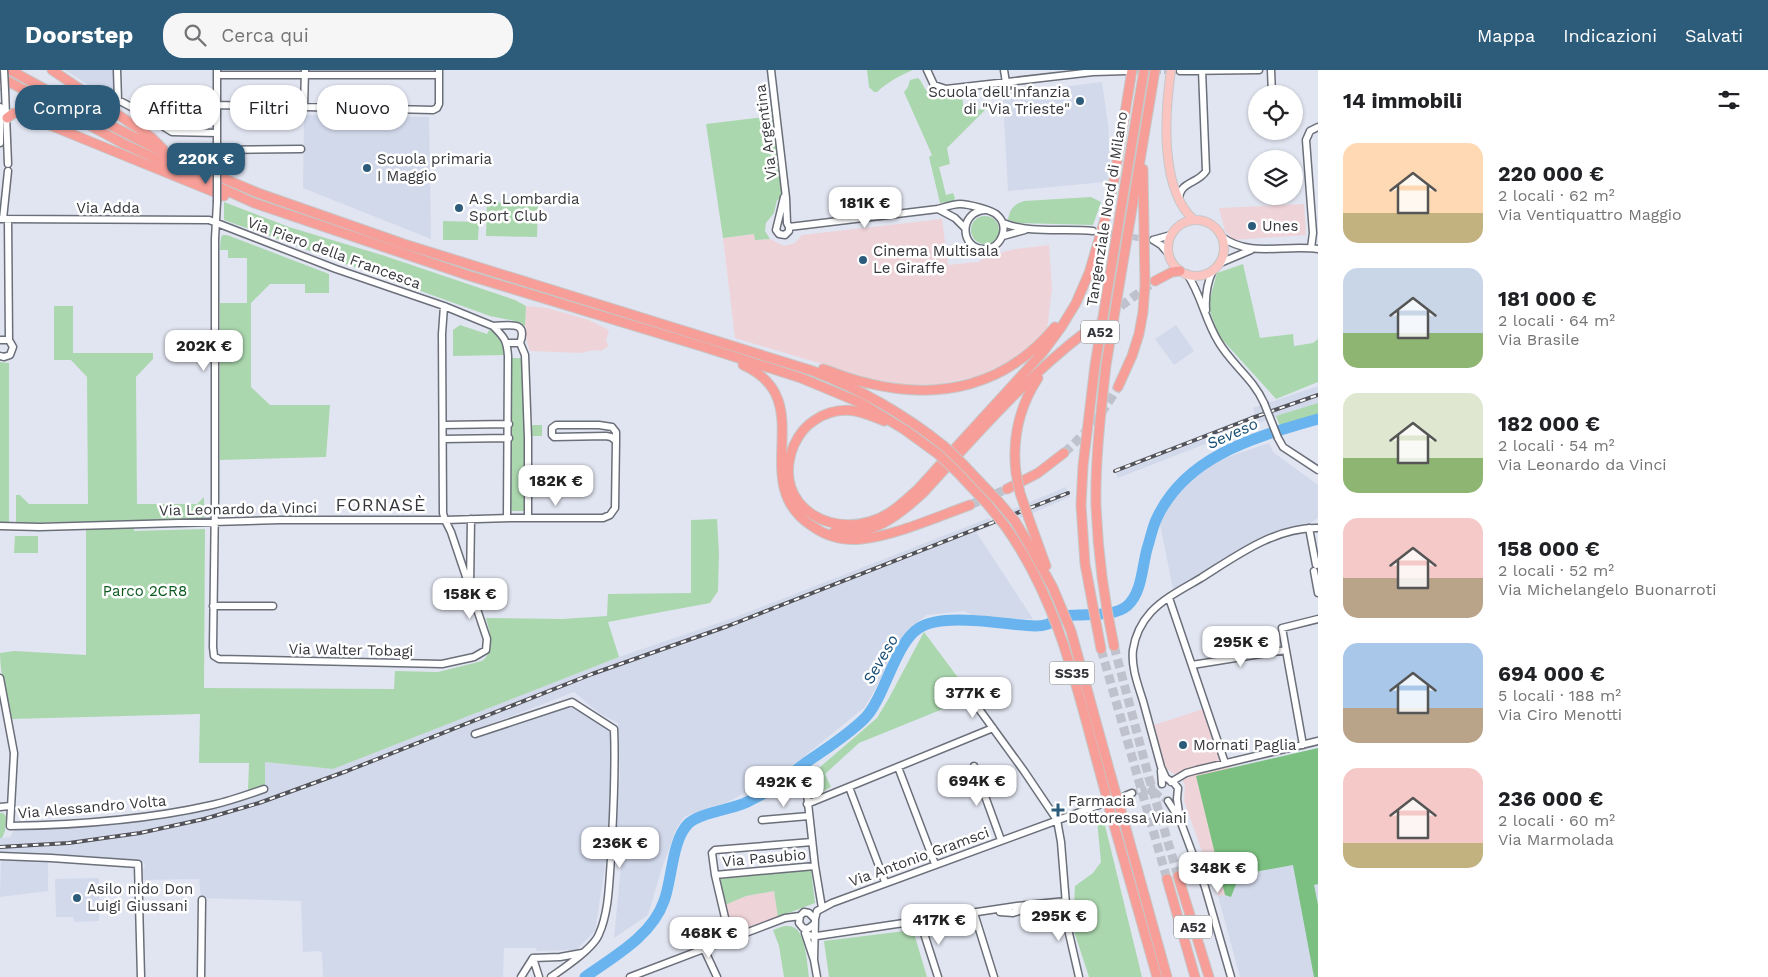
<!DOCTYPE html>
<html lang="it">
<meta charset="utf-8">
<style>
:root{--surface:#fff;--page:#f6f6f6;--text:#202124;--muted:#757577;--accent:#2d5c7b}
body{margin:0;font-family:"Work Sans",sans-serif;background:var(--page);color:var(--text);height:100vh;display:flex;flex-direction:column;font-size:19px;white-space:nowrap}
*{box-sizing:border-box;margin:0}
p{font-size:16px;color:var(--muted)}
.icon{flex:none;width:28px;height:28px;fill:none;stroke:currentColor;stroke-width:2;stroke-linecap:round;stroke-linejoin:round}
.map{position:relative;flex:1;overflow:hidden}
.details{display:flex;flex-direction:column;background:var(--surface);width:450px}
.details>*{flex:none}
.banner{position:absolute;left:15px;top:15px;width:475px;height:45px;display:flex;gap:10px}
.tools{position:absolute;left:1248px;top:15px;display:grid;gap:10px}
.tools a{display:grid;place-items:center;width:55px;height:55px;border-radius:50%;background:var(--surface);box-shadow:0 1px 4px #0004;font-size:25px}
.price{position:absolute;translate:-50% -42px;padding:0 11px;border-radius:10px;background:#fff;color:#222;font-size:16px;line-height:32px;filter:drop-shadow(0 1px 2px #0008)}
.price::after{content:'';position:absolute;left:50%;top:30px;width:15px;height:11px;margin-left:-8px;background:inherit;clip-path:polygon(0 0,100% 0,50% 100%)}
.price.current{background:var(--accent);color:#fff}
ul{padding:0;list-style:none}
li{display:flex;align-items:center;gap:15px;height:125px;padding:0 25px}
li span{display:grid;place-items:center;flex:none;width:140px;height:100px;border-radius:15px;color:#555}
li>.icon{margin-inline-start:auto}
span .icon{width:60px;height:60px;fill:#fffc;stroke-width:1}
li b{font-size:21px}
h2{display:flex;justify-content:space-between;align-items:center;height:60px;padding:0 25px;font-size:21px}
.pill{padding:0 18px;border-radius:20px;background:var(--surface);box-shadow:0 1px 4px #0004;font-size:18px;line-height:45px}
.pill.current{background:var(--accent);color:#fff}
header{display:flex;align-items:center;gap:30px;box-sizing:border-box;height:70px;padding:0 25px;background:var(--accent);color:#fff}
header strong{font-size:24px}
nav{display:flex;gap:28px;margin-inline-start:auto;font-size:18px}
.search{width:350px;height:45px;background:var(--page);display:flex;align-items:center;gap:12px;box-sizing:border-box;padding:0 18px;border-radius:20px;color:var(--muted);font-size:19px}
main{display:flex;flex:1;min-height:0}
.map>svg:first-child{display:block}
.commercial{fill:#eed4d9}
.built{fill:#d2d9eb}
.green{fill:#abd7ae}
.forest{fill:#7bc081}
.lines{fill:none;stroke-linecap:round;stroke-linejoin:round}
.river{stroke:#69b4ef;stroke-width:11}
.minor-tunnel{stroke:#bfc2cd;stroke-width:6;stroke-dasharray:6 3;stroke-linecap:butt}
.highway-tunnel{stroke:#bfc2cd;stroke-width:9;stroke-dasharray:9 4.5;stroke-linecap:butt}
.minor-casing{stroke:#6b6f79;stroke-width:9}
.major-casing{stroke:#c7c7c8;stroke-width:10}
.highway-casing{stroke:#c7c7c8;stroke-width:11}
.minor{stroke:#fff;stroke-width:6}
.major{stroke:#fac5c1;stroke-width:8}
.highway{stroke:#f79e98;stroke-width:9}
.rail-casing{stroke:#525359;stroke-width:4}
.rail{stroke:#fff;stroke-width:2;stroke-dasharray:5.5;stroke-linecap:butt}
.minor-bridge-casing{stroke:#6b6f79;stroke-width:9;stroke-linecap:butt}
.highway-bridge-casing{stroke:#c7c7c8;stroke-width:11;stroke-linecap:butt}
.minor-bridge{stroke:#fff;stroke-width:6}
.highway-bridge{stroke:#f79e98;stroke-width:9}
.poi-dot{fill:#2d5c7b;stroke:#fff;stroke-width:2}
.labels{text-anchor:middle;stroke-width:5;stroke-linejoin:round;paint-order:stroke}
.shield{fill:#fff;stroke:#727376;stroke-width:1}
.shield-label{font-size:14px;font-weight:bold;fill:#36373c}
.poi-label{font-size:15px;fill:#36373c;stroke:#fff;text-anchor:start}
.street-label{font-size:15px;fill:#36373c;stroke:#fff}
.park-label{font-size:15px;fill:#0a581d;stroke:#fff}
.water-label{font-size:16px;font-style:italic;fill:#164d74;stroke:#fff}
.quarter-label{font-size:18px;letter-spacing:1px;fill:#36373c;stroke:#fff}
</style>
<header>
<strong>Doorstep</strong>
<div class="search"><svg class="icon" aria-label="search" viewBox="0 0 24 24"><circle cx="10" cy="10" r="6"/><path d="M15 15l6 6"/></svg>Cerca qui</div>
<nav><a>Mappa</a><a>Indicazioni</a><a>Salvati</a></nav>
</header>
<main>
<div class="map">
<svg width="1318" height="907" viewBox="0 0 1318 907">
<rect width="100%" height="100%" fill="#e1e5f1"/>
<path class="commercial" d="M1304 134 1306 165 1234 170 1225 161 1219 138Z
M942 149 948 195 978 192 988 186 1015 179 1049 175 1052 218 1047 260 1018 286 980 306 940 314 906 315 868 308 735 268 723 168 754 164 756 170 770 169 784 176 795 173 802 165Z
M526 236 547 238 589 250 609 260 606 271 609 276 601 281 595 280 580 283 530 281 527 273 525 256Z
M1209 637 1231 698 1221 805 1225 825 1218 826 1184 731 1185 716 1182 709 1165 698 1154 655Z
M774 821 778 847 733 863 725 835 746 826Z"/>
<path class="built" d="M65 0H113L114 31Z
M1102 12 1108 54 1111 106 1105 112 1008 121 1003 29 1013 23Z
M304 45 429 47 431 169 303 118Z
M1176 255 1194 281 1174 295 1155 269Z
M1318 316V333L1264 351 1118 408 1114 399 1255 344 1253 338Z
M1269 373 1273 382 1318 415V448L1307 455 1282 463 1237 483 1173 519 1160 454 1173 430 1185 416 1201 401 1219 390Z
M1066 417 1070 427 1021 448 1013 439Z
M989 448 994 455 976 462 1033 549 979 548 964 541 927 545 909 558 865 637 790 698 726 733 707 738 684 747 676 759 661 801 648 845 614 868 622 787 616 769 620 704 618 653 599 643 574 622 470 662 473 669 570 636 610 660 611 739 606 790 595 861 576 880 537 881 536 878H504L503 907H323L322 883 320 881 303 882 301 831 201 828 199 809 142 810V799L145 797 144 793 70 787 0 785V768L10 767 15 759 198 741V742L248 729V720L265 716V692L333 699 619 587 733 548Z
M1 788 48 789V821L0 827Z
M1293 795 1314 815 1318 814V907H1240L1218 826 1225 825 1231 827 1239 807 1244 804Z
M99 808V851L74 852 73 847H56L55 809Z"/>
<path class="green" d="M867 0H913C901 5 886 13 877 22H874L869 17Z
M918 8C922 11 923 17 927 21 937 31 950 28 962 26L964 41 986 39 947 78 950 94 939 97 946 125 953 123 955 128 954 131 940 133 929 87 932 85 904 22 908 17 910 10Z
M773 46 782 121V128L777 130 774 143 766 153 765 161 770 169 755 170 754 164 723 168 706 54Z
M1091 127 1101 132 1093 155 1018 153 1008 150C1010 139 1013 135 1024 131Z
M224 132 289 157 385 186 515 230 526 236 525 256 515 251 490 246 224 150Z
M487 132 538 133 537 167 486 166Z
M971 160a14 14 0 1 1 28 0a14 14 0 1 1-28 0Z
M443 151 479 152 478 170H443Z
M223 165H227L329 204V223H305V214H270L251 233V317L270 335H330L326 387 220 390V233H247V188H228V180H220L221 167Z
M1243 194 1260 268 1293 264 1294 276 1313 273 1318 269V312L1276 329 1219 266 1208 236 1217 203Z
M54 236H73V283H153V289L136 307 137 434H197L204 427V449L16 453V425H20L29 434H88L87 307 71 290H54Z
M460 255 487 264 489 260 495 261 502 270 504 285 453 286V260Z
M510 288H524L525 441H510Z
M0 292 9 293V453H0Z
M1318 333V346L1280 356 1276 346Z
M530 355H542V366H531Z
M717 449 719 483 718 521 710 533 608 552 619 587 333 699 265 692V716L248 720 249 693H199L200 644 11 649C7 627 0 605 0 583L14 581 86 585V459L134 458V461L205 459 204 618 394 619 395 601 438 602 482 591C496 579 490 564 486 548L562 549 607 546 608 524 691 523V450Z
M15 466H38V483H14Z
M924 562 971 625 970 628 859 673 825 704 831 717 814 726 812 704 877 648 889 628Z
M0 743H3L6 746 5 761 2 768H0Z
M1102 743 1142 907H1089L1073 858 1075 816 1093 803 1101 792 1097 750Z
M811 800 815 833 778 847 774 821 746 826 725 835 719 809Z
M784 856C786 856 792 856 793 857 806 862 807 895 809 907H784L779 876 773 860Z
M913 860 927 907H829L824 871Z"/>
<path class="forest" d="M1318 678V814L1314 815 1318 835V907H1314L1293 795 1244 804 1239 807 1231 827 1225 825 1196 706Z"/>
<g class="lines">
<path class="river" d="M585 907C613 887 652 866 664 831 672 810 672 770 688 754 699 743 729 740 745 733 755 728 766 723 776 716 786 710 794 701 804 694 824 680 847 666 865 648 885 627 895 573 919 558 944 542 1005 555 1035 556 1045 556 1050 554 1058 549 1063 546 1071 545 1077 545 1092 544 1115 546 1127 536 1142 523 1142 497 1147 479 1150 470 1152 459 1156 450 1185 385 1256 367 1318 349"/>
<path class="minor-tunnel" d="M1128 1H1176
M1097 162 1146 169
M1147 721 1157 723 1165 730
M1132 723 1161 715"/>
<path class="highway-tunnel" d="M1088 260 1155 211
M1064 383C1086 363 1103 343 1118 317
M970 435 1007 419
M1114 576 1149 708 1178 806
M1101 579 1167 809"/>
<defs>
<path id="minor" d="M117 0 118 30 135 39 172 62 217 63
M771 0 786 128 787 153 789 157
M927 0 934 15 946 19 1093 2 1127 1
M1004 0 1006 13
M1271 0 1272 24
M1180 1 1259 0
M217 5H439
M5 20 8 94
M217 35 433 40 437 38 439 34V0
M0 37V73
M304 37 305 0
M217 80 301 79
M217 99V0
M784 127 776 160 779 164 785 165 789 161V157
M1179 129C1180 111 1198 114 1206 101L1202 0
M217 132 215 169V429L213 577 214 586 219 589 442 594 474 587 486 580 487 569 451 462 445 450 443 443 442 264 444 236
M938 139 955 148 965 158
M0 149 209 150 336 199 444 236 493 256
M3 149 8 101
M8 150 9 270
M1003 153C1031 164 1064 158 1093 161
M789 157 938 139C945 137 953 134 960 134 968 134 992 140 997 145 1010 156 1002 178 985 179 960 180 958 142 985 140
M1003 166 1025 160
M1222 167C1250 188 1286 174 1318 179
M1153 170 1161 175 1168 183
M1153 170 1171 165
M1311 178 1313 163 1306 70 1310 61 1318 57
M1220 193 1251 180
M1187 204C1201 224 1205 250 1218 271 1231 294 1253 308 1264 333
M1206 240C1205 225 1207 213 1213 200
M0 270H9L13 277 10 285 4 287 0 286
M520 273 525 285 528 368V448
M443 355 509 354
M1278 368 1283 377 1318 400
M443 369 509 368
M507 448 508 286C507 270 504 267 493 256 506 256 529 249 520 273H507
M0 456 40 457 280 450H445L511 448H603L610 445 615 438 616 371V362L612 357 599 355H556L552 358V365L554 367 606 366 611 367 616 371
M1309 458 1316 495
M1314 501 1318 523
M470 517 471 449
M1169 528 1225 693
M213 536H273
M1192 595 1286 580
M0 608 14 683 10 756C77 755 146 750 212 735 230 731 247 725 264 719
M971 628 1024 701 1057 750 1061 772 1068 859 1079 907
M475 664 572 632 614 659C616 703 613 745 611 789 609 813 609 842 599 864 594 878 564 898 551 907
M1303 675 1282 558 1318 549
M974 696 1001 770
M898 697 935 794
M1161 701 1162 714
M805 706 815 796 822 838
M1171 712 1186 703 1197 700 1318 671
M849 717 885 812
M1125 726 1132 723
M1168 731 1180 750 1205 817 1231 907
M807 734 993 658
M0 737 10 736
M762 750 809 746
M1180 750 1177 729 1178 718 1174 713 1166 708 1161 697C1155 675 1149 653 1143 631 1138 615 1131 597 1133 580 1135 566 1141 553 1151 542 1164 528 1184 518 1201 508 1236 486 1275 457 1318 458
M0 786 51 788 138 794 141 907
M715 805 815 796
M1000 842 1013 843 1031 837
M974 843 994 907
M815 849 817 841 832 833 1099 735
M920 851 938 907
M814 854 808 859 803 858 799 853 800 846 804 842 809 843 815 849 814 890
M805 863 814 890 817 907
M806 864 812 866H817L1017 836 1066 831
M730 869 715 805 712 783 715 780 812 772
M704 879 717 907
M533 888 560 887 582 883
M533 888 539 907
M201 907 202 830
M521 907 533 888
M630 907 785 848 800 846"/>
<path id="major" d="M1171 0C1165 42 1159 119 1194 150
M1168 178a28 28 0 1 1 56 0a28 28 0 1 1-56 0Z"/>
<path id="highway" d="M10 0 116 58 171 86 258 123 404 174 813 301C860 319 904 344 944 376
M52 0 151 67 163 79
M0 7 124 74 254 133 470 206 704 277 801 308 861 333 905 360 938 384
M7 48 14 43H20L224 126
M1155 211 1172 202 1180 201
M743 295C822 330 745 413 812 456 826 466 844 471 862 469 894 466 939 446 970 435
M823 299C838 304 852 310 867 313 940 331 1006 316 1055 257
M1118 317 1132 286 1139 264 1143 242 1145 215 1143 99
M884 351C875 347 865 343 855 341 841 339 827 342 815 350 805 356 799 364 794 375 768 438 838 475 889 443 900 436 909 427 918 419L1043 282 1062 256 1076 233 1089 203 1108 139 1114 110 1132 0
M963 394 998 431
M957 402 988 435
M1016 403C1012 369 1019 337 1038 308
M1007 419 1038 403 1064 383
M1029 449 1046 496
M1015 451 1031 478 1053 518 1071 561 1114 717
M1005 456C1062 536 1079 629 1105 721
M834 462C872 466 896 448 923 423 975 366 1026 307 1088 260
M1114 576C1104 530 1098 483 1096 436 1095 389 1101 342 1106 295L1155 0
M1101 579 1085 494 1081 435 1083 396 1095 295 1144 0
M1120 737 1167 907
M1110 741 1157 907
M1178 806 1209 907
M1167 809 1195 907"/>
</defs>
<use href="#minor" class="minor-casing"/>
<use href="#major" class="major-casing"/>
<use href="#highway" class="highway-casing"/>
<use href="#minor" class="minor"/>
<use href="#major" class="major"/>
<use href="#highway" class="highway"/>
<defs>
<path id="rail" d="M1115 401 1252 348 1318 325
M0 777 69 773 140 763 204 749 259 733 347 701 592 604 728 556 1068 423"/>
</defs>
<use href="#rail" class="rail-casing"/>
<use href="#rail" class="rail"/>
<defs>
<path id="minor-bridge" d="M4 0 5 20
M217 132V99
M1264 333 1278 368"/>
<path id="highway-bridge" d="M944 376 963 394
M938 384 957 402
M1016 403 1020 423 1029 449
M998 431 1015 451
M988 435 1005 456
M1114 717 1120 737
M1105 721 1110 741"/>
</defs>
<use href="#minor-bridge" class="minor-bridge-casing"/>
<use href="#highway-bridge" class="highway-bridge-casing"/>
<use href="#minor-bridge" class="minor-bridge"/>
<use href="#highway-bridge" class="highway-bridge"/>
</g>
<g class="poi-dot">
<circle cx="1080" cy="31" r="5"/>
<circle cx="367" cy="98" r="5"/>
<circle cx="459" cy="138" r="5"/>
<circle cx="1252" cy="156" r="5"/>
<circle cx="863" cy="190" r="5"/>
<circle cx="1183" cy="675" r="5"/>
<path d="M1055.5 732.5h5v5h5v5h-5v5h-5v-5h-5v-5h5z"/>
<circle cx="77" cy="828" r="5"/>
</g>
<g class="labels">
<g class="shield">
<rect x="1081" y="250.5" width="38" height="23" rx="4"/>
<rect x="1049.5" y="591.5" width="45" height="23" rx="4"/>
<rect x="1174" y="845.5" width="38" height="23" rx="4"/>
</g>
<g class="shield-label">
<text x="1100" y="267">A52</text>
<text x="1072" y="608">SS35</text>
<text x="1193" y="862">A52</text>
</g>
<g class="poi-label">
<text x="1070" y="27" text-anchor="end">Scuola dell'Infanzia<tspan x="1070" dy="17">di "Via Trieste"</tspan></text>
<text x="377" y="94">Scuola primaria<tspan x="377" dy="17">I Maggio</tspan></text>
<text x="469" y="134">A.S. Lombardia<tspan x="469" dy="17">Sport Club</tspan></text>
<text x="1262" y="161">Unes</text>
<text x="873" y="186">Cinema Multisala<tspan x="873" dy="17">Le Giraffe</tspan></text>
<text x="1193" y="680">Mornati Paglia</text>
<text x="1068" y="736">Farmacia<tspan x="1068" dy="17">Dottoressa Viani</tspan></text>
<text x="87" y="824">Asilo nido Don<tspan x="87" dy="17">Luigi Giussani</tspan></text>
</g>
<g class="street-label">
<text transform="translate(766 62) rotate(-97)" y="5">Via Argentina</text>
<text x="108" y="143">Via Adda</text>
<text transform="translate(1107 139) rotate(-81)" y="5">Tangenziale Nord di Milano</text>
<text transform="translate(334 183) rotate(20)" y="5">Via Piero della Francesca</text>
<text transform="translate(238 439) rotate(-1)" y="5">Via Leonardo da Vinci</text>
<text transform="translate(351 580) rotate(1)" y="5">Via Walter Tobagi</text>
<text transform="translate(92 737) rotate(-5)" y="5">Via Alessandro Volta</text>
<text transform="translate(919 787) rotate(-20)" y="5">Via Antonio Gramsci</text>
<text transform="translate(764 788) rotate(-5)" y="5">Via Pasubio</text>
</g>
<g class="park-label">
<text x="145" y="526">Parco 2CR8</text>
</g>
<g class="water-label">
<text transform="translate(1232 363) rotate(-24)" y="6">Seveso</text>
<text transform="translate(880 589) rotate(-60)" y="6">Seveso</text>
</g>
<g class="quarter-label">
<text x="381" y="441">FORNASÈ</text>
</g>
</g>
</svg>
<div class="tools">
<a><svg class="icon" aria-label="locate" viewBox="0 0 24 24"><circle cx="12" cy="12" r="6"/><path d="M12 2v4M12 18v4M2 12h4M18 12h4"/></svg></a>
<a><svg class="icon" aria-label="layers" viewBox="0 0 24 24"><path d="M12 4l9 5-9 5-9-5zM3 14l9 5 9-5"/></svg></a>
</div>
<b class="price current" style="left:206px;top:115px">220K €</b>
<b class="price" style="left:865px;top:159px">181K €</b>
<b class="price" style="left:204px;top:302px">202K €</b>
<b class="price" style="left:556px;top:437px">182K €</b>
<b class="price" style="left:470px;top:550px">158K €</b>
<b class="price" style="left:1241px;top:598px">295K €</b>
<b class="price" style="left:973px;top:649px">377K €</b>
<b class="price" style="left:977px;top:737px">694K €</b>
<b class="price" style="left:784px;top:738px">492K €</b>
<b class="price" style="left:620px;top:799px">236K €</b>
<b class="price" style="left:1218px;top:824px">348K €</b>
<b class="price" style="left:1059px;top:872px">295K €</b>
<b class="price" style="left:939px;top:876px">417K €</b>
<b class="price" style="left:709px;top:889px">468K €</b>
<div class="banner">
<a class="pill current">Compra</a>
<a class="pill">Affitta</a>
<a class="pill">Filtri</a>
<a class="pill">Nuovo</a>
</div>
</div>
<section class="details">
<h2>14 immobili<svg class="icon" aria-label="filters" viewBox="0 0 24 24"><path d="M4 7h16M4 17h16"/><circle cx="9" cy="7" r="2"/><circle cx="15" cy="17" r="2"/></svg></h2>
<ul>
<li><span style="background:linear-gradient(#ffd9b3 70%,#c2b280 0)"><svg class="icon" aria-label="home" viewBox="0 0 24 24"><path d="M3 11l9-7 9 7M6 9v11h12V9"/></svg></span><div><b>220 000 €</b><p>2 locali · 62 m²</p><p>Via Ventiquattro Maggio</p></div></li>
<li><span style="background:linear-gradient(#c9d6e8 65%,#8fb573 0)"><svg class="icon" aria-label="home" viewBox="0 0 24 24"><path d="M3 11l9-7 9 7M6 9v11h12V9"/></svg></span><div><b>181 000 €</b><p>2 locali · 64 m²</p><p>Via Brasile</p></div></li>
<li><span style="background:linear-gradient(#dfe7d0 65%,#8fb573 0)"><svg class="icon" aria-label="home" viewBox="0 0 24 24"><path d="M3 11l9-7 9 7M6 9v11h12V9"/></svg></span><div><b>182 000 €</b><p>2 locali · 54 m²</p><p>Via Leonardo da Vinci</p></div></li>
<li><span style="background:linear-gradient(#f6c9c9 60%,#b9a48a 0)"><svg class="icon" aria-label="home" viewBox="0 0 24 24"><path d="M3 11l9-7 9 7M6 9v11h12V9"/></svg></span><div><b>158 000 €</b><p>2 locali · 52 m²</p><p>Via Michelangelo Buonarroti</p></div></li>
<li><span style="background:linear-gradient(#a9c7e8 65%,#b9a48a 0)"><svg class="icon" aria-label="home" viewBox="0 0 24 24"><path d="M3 11l9-7 9 7M6 9v11h12V9"/></svg></span><div><b>694 000 €</b><p>5 locali · 188 m²</p><p>Via Ciro Menotti</p></div></li>
<li><span style="background:linear-gradient(#f6c9c9 75%,#c2b280 0)"><svg class="icon" aria-label="home" viewBox="0 0 24 24"><path d="M3 11l9-7 9 7M6 9v11h12V9"/></svg></span><div><b>236 000 €</b><p>2 locali · 60 m²</p><p>Via Marmolada</p></div></li>
</ul>
</section>
</main>
